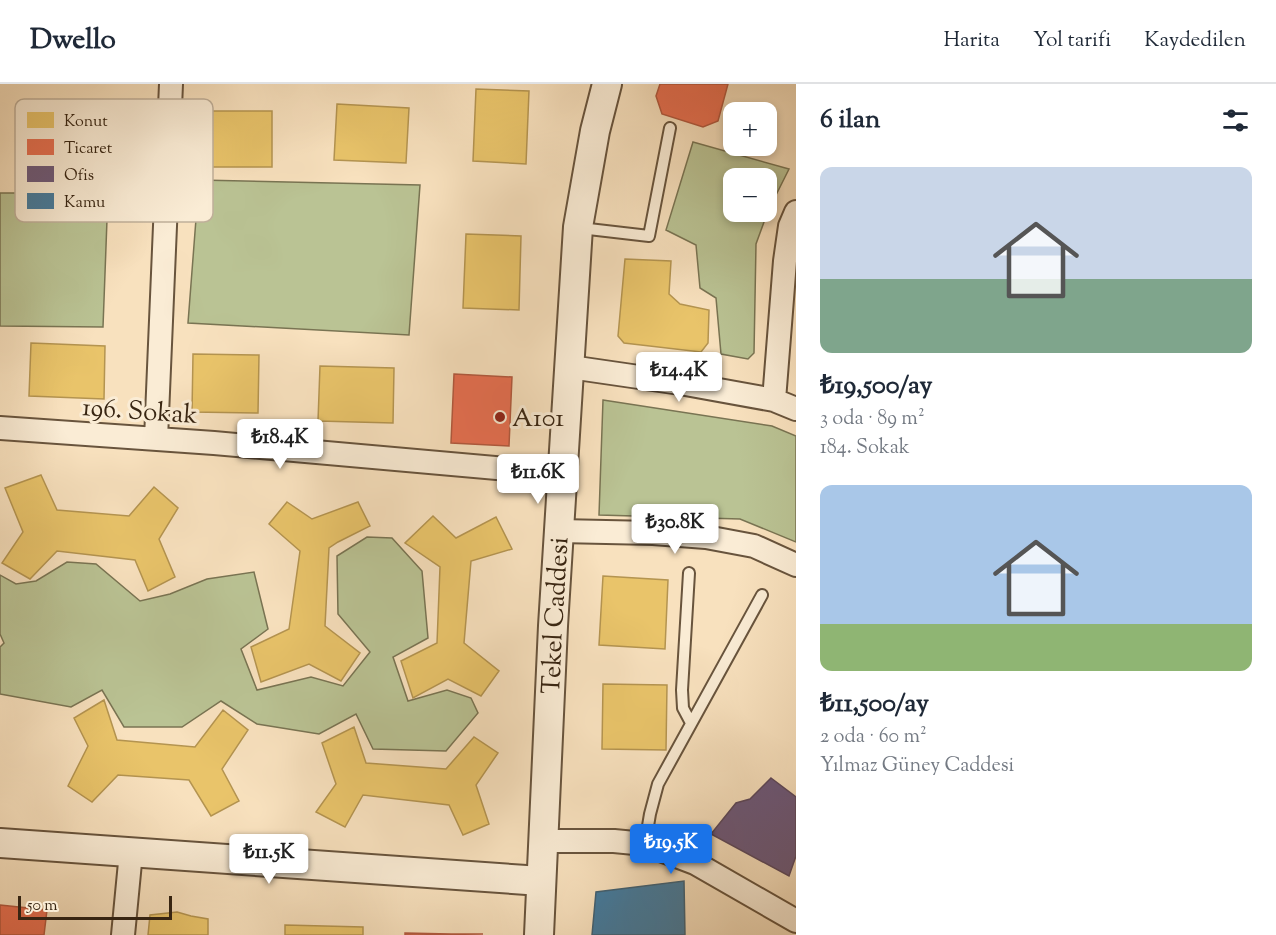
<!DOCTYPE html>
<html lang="tr">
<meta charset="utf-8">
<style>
:root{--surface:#fff;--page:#f6f6f7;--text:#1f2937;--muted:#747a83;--line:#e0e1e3;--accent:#1a73e8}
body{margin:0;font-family:"Sorts Mill Goudy",serif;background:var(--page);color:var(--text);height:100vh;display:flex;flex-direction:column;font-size:22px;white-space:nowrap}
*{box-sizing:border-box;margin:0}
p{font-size:20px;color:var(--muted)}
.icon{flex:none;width:33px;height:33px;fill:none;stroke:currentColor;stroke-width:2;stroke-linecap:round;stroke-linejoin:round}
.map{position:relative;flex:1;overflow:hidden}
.side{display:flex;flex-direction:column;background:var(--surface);width:480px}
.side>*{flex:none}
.controls{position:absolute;left:723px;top:18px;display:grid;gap:12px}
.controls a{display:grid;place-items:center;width:54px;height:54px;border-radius:12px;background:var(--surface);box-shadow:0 3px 9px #0003;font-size:30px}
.scale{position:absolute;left:18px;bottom:15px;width:154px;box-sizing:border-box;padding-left:6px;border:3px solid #382512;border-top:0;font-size:16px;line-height:21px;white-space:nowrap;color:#382512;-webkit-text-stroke:4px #faecd5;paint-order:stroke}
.price{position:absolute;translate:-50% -51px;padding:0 14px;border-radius:6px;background:#fff;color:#222;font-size:20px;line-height:39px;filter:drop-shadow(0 2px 3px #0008)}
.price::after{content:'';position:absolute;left:50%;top:36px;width:18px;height:14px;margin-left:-9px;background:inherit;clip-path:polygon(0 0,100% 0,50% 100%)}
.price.active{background:var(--accent);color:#fff}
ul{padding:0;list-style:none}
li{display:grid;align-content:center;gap:12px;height:318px;padding:0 24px}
li span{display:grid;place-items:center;height:186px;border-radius:12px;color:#555}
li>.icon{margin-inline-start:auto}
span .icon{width:108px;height:108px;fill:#fffc;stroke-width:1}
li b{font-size:26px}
h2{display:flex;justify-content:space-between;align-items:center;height:72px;padding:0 24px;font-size:26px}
header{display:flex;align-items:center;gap:36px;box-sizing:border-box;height:84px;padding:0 30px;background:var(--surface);border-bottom:2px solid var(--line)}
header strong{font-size:28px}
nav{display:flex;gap:33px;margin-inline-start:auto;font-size:21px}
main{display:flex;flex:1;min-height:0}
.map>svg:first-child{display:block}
.green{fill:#bac394;stroke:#797453;stroke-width:1.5;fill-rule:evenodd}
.homes{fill:#e9c46a;stroke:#b49450;stroke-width:1.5}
.shops{fill:#e76f51;stroke:#b2593e;stroke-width:1.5}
.offices{fill:#6d597a;stroke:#5d495b;stroke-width:1.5}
.public{fill:#457b9d;stroke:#416173;stroke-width:1.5}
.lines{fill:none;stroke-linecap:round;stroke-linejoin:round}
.service-casing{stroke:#68543d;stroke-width:14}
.minor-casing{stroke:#68543d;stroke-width:26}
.tertiary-casing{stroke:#68543d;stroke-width:32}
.service{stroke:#faecd5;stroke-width:10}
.minor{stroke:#faecd5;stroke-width:22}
.tertiary{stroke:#faecd5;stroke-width:28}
.poi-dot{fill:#8f2418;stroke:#faecd5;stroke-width:2}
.labels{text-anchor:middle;stroke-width:6;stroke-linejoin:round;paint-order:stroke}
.street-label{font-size:26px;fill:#382512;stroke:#faecd5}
.poi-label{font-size:26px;fill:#382512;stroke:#faecd5;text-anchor:start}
.key{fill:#faecd5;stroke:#c0b09a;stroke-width:1.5}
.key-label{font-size:16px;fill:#382512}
</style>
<header>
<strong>Dwello</strong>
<nav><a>Harita</a><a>Yol tarifi</a><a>Kaydedilen</a></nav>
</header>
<main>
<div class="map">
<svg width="796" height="851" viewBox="0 0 796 851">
<rect width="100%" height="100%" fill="#f8e1be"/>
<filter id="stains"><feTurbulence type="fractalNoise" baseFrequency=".00333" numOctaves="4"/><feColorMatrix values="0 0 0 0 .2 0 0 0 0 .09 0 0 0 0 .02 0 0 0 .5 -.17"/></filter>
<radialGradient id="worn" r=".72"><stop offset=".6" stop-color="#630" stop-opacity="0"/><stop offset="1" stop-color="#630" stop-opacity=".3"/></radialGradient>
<path class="green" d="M693 58 789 85 768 127 756 160 754 269 748 275 721 270 716 214 700 204 696 161 666 146ZM766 94V128H734V94Z
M199 96 420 101 409 251 188 239Z
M0 109H108L103 243 0 242Z
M603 316 772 342 796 352V458L740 435 599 431Z
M367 453 392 454 422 487 428 554 393 573 408 617 447 606 471 614 478 629 446 667 373 665 356 630 319 650 257 640 221 617 182 643H124L102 606 71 623 0 610V563L4 559 0 550V491L16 500 36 497 67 478 96 480 140 517 170 510 207 495 254 488 268 545 241 565 257 606 311 593 343 602 370 568 338 530 337 472Z"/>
<path class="homes" d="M476 5 529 7 526 80 473 77Z
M337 20 409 24 406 79 334 76Z
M204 27H272V83H204Z
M466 150 521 152 519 226 463 224Z
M625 175 671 177 669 210 680 220 709 226 708 259 701 268 624 259 618 252Z
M31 259 105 262 104 315 29 312Z
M193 270 259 271 258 329 192 328Z
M320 282 394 284 393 339 318 337Z
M41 391 57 426 129 432 154 403 178 424 159 455 175 493 148 507 135 476 57 467 30 495 2 479 23 448 5 404Z
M287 418 312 435 358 418 370 442 338 458 329 464 325 542 360 569 341 597 309 580 261 598 251 563 289 545 300 467 269 440Z
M433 432 456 454 496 433 512 465 471 477 464 559 499 587 481 612 448 595 413 614 401 577 437 559 440 483 405 459Z
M603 492 668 496 665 565 599 561Z
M603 600 667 601 666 666 602 665Z
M104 616 117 656 195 663 223 626 248 646 222 685 239 717 211 732 189 696 118 691 92 718 68 702 88 662 74 634Z
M354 643 366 679 446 685 474 653 498 669 476 701 489 740 463 751 449 721 363 711 345 743 316 728 336 700 322 659Z
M177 828 191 832 208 835V851H148L150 831Z
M285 841 363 843V851H285Z"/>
<path class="shops" d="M660 0H728L718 37 703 43 662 30 656 12Z
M454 290 512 293 509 362 451 359Z
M0 821 47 826 44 851H0Z
M405 849 451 850H483L405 851Z"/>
<path class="offices" d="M771 694 796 713V772L789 792 711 750 736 719 750 715Z"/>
<path class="public" d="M684 797 685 851H592L596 808Z"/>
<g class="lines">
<defs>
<path id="service" d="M580 144 649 152 670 44
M689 489 682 606 683 624 691 639
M645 760 650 730 658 700 762 511"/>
<path id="minor" d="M570 283 680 299 774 316 796 325
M774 316 785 177 790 142 796 128
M0 344 214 359 563 390
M156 355 171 0
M559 447 653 449 706 453 754 462 796 481
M543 757H614L645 760 695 779 796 837
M123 851 131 768"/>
<g id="tertiary">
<path d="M0 759 541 797"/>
<path id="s1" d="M539 851 553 542 578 143 595 47 607 0"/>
</g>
</defs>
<use href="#service" class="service-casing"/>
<use href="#minor" class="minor-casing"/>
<use href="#tertiary" class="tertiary-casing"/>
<use href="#service" class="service"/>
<use href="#minor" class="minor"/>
<use href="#tertiary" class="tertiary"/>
</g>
<circle class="poi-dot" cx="500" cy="333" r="6"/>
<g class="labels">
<g class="street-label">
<text transform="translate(140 326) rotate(4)" y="9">196. Sokak</text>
<text dy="9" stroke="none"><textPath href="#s1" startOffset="320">Tekel Caddesi</textPath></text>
</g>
<g class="poi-label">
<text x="512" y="342">A101</text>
</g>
</g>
<rect x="15" y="15" width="198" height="123" rx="9" class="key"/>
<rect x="27" y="28" width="27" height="16" fill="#e9c46a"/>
<rect x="27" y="55" width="27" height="16" fill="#e76f51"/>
<rect x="27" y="82" width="27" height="16" fill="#6d597a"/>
<rect x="27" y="109" width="27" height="16" fill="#457b9d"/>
<g class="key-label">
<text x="64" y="42">Konut</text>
<text x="64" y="69">Ticaret</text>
<text x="64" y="96">Ofis</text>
<text x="64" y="123">Kamu</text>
</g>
<rect width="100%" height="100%" filter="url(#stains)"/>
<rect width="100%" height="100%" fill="url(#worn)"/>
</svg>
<div class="controls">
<a>+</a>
<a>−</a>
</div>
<div class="scale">50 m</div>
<b class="price" style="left:679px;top:319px">₺14.4K</b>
<b class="price" style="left:280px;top:386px">₺18.4K</b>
<b class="price" style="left:538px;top:421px">₺11.6K</b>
<b class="price" style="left:675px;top:471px">₺30.8K</b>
<b class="price active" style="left:671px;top:791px">₺19.5K</b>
<b class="price" style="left:269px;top:801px">₺11.5K</b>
</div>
<section class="side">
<h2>6 ilan<svg class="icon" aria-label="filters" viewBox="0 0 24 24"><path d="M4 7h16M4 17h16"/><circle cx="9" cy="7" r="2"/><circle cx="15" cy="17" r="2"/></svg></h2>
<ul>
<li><span style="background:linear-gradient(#c9d6e8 60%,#7fa58c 0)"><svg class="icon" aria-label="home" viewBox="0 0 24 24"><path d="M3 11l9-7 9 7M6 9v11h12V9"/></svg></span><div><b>₺19,500/ay</b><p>3 oda · 89 m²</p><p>184. Sokak</p></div></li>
<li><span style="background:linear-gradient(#a9c7e8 75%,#8fb573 0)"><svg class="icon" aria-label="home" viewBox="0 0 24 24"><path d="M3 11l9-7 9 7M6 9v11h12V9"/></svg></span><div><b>₺11,500/ay</b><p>2 oda · 60 m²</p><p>Yılmaz Güney Caddesi</p></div></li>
</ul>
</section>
</main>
